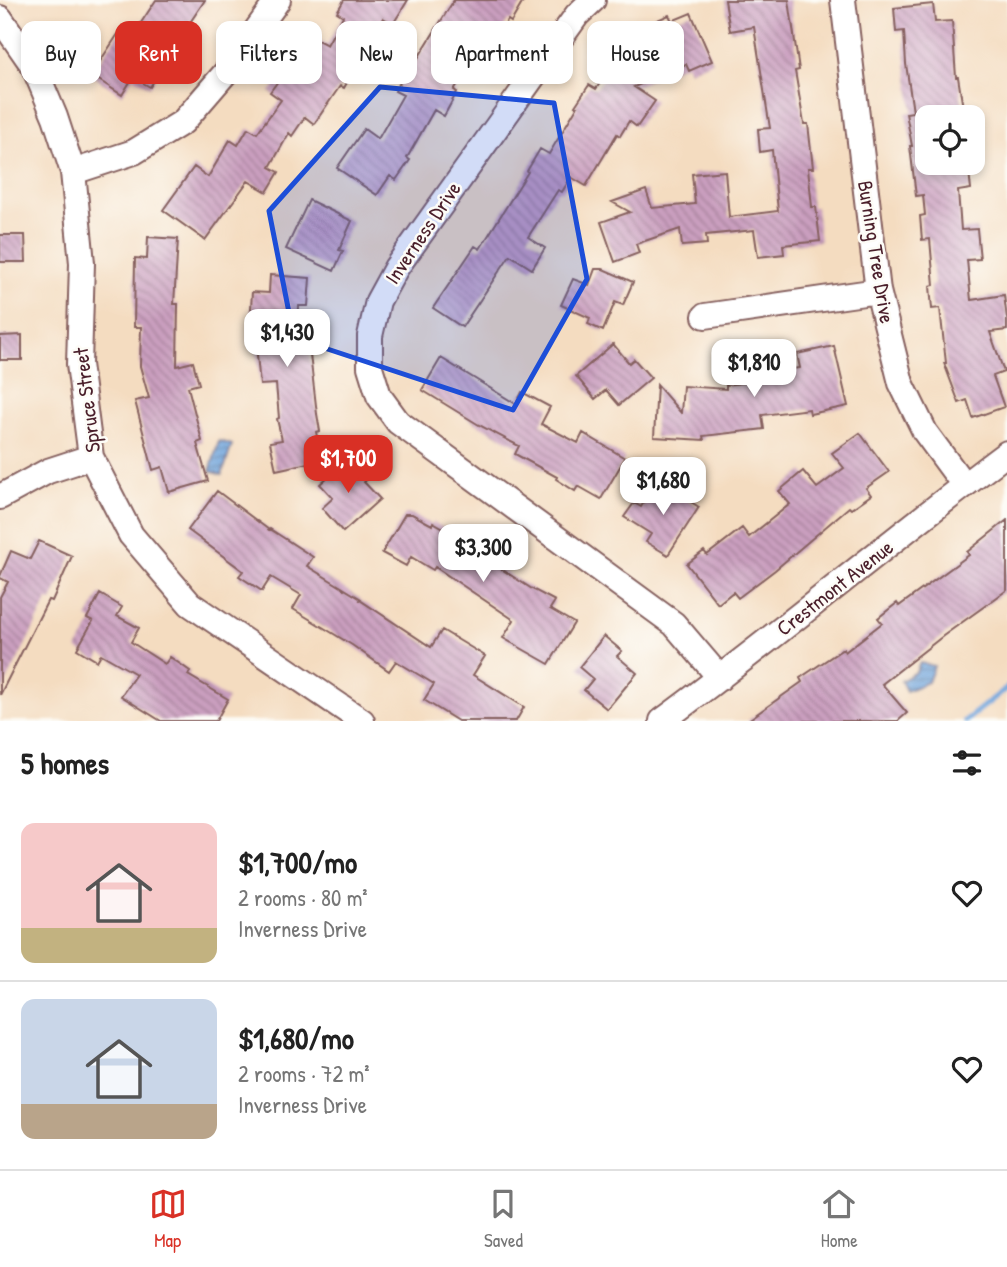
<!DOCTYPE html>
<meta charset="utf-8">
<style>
:root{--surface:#fff;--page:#f2f2f2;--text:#222;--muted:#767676;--line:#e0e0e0;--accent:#d93025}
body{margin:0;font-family:"Patrick Hand",sans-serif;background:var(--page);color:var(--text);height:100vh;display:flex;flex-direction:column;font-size:26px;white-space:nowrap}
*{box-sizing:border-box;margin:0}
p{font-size:23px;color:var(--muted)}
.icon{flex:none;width:38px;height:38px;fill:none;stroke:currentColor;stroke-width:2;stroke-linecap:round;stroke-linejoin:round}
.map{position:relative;height:721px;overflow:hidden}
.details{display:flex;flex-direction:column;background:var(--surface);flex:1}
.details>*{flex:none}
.banner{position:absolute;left:21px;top:21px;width:966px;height:63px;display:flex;gap:14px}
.fabs{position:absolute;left:915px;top:105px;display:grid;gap:14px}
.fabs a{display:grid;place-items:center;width:70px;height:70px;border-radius:14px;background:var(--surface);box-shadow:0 4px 10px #0003;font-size:35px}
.price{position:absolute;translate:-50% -60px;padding:0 16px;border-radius:14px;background:#fff;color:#222;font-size:23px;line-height:46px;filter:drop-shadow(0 2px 4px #0008)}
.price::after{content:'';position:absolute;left:50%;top:42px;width:21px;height:16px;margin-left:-10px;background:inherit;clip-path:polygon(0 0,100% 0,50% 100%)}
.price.current{background:var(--accent);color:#fff}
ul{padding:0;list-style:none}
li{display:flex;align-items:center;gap:21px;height:175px;padding:0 21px}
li+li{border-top:2px solid var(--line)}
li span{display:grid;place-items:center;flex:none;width:196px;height:140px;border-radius:14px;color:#555}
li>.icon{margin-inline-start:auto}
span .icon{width:84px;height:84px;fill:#fffc;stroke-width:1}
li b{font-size:30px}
h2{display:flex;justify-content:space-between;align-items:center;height:84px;padding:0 21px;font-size:30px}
.chip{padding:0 24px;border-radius:14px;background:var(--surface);box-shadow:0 4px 10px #0003;font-size:24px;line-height:63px}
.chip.current{background:var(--accent);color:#fff}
.tab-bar{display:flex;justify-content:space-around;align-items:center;height:98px;border-top:2px solid var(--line);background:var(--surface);font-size:19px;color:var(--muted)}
.tab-bar a{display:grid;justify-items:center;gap:4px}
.tab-bar .current{color:var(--accent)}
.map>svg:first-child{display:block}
.water{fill:url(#water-rules);stroke:#5c6082;stroke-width:2}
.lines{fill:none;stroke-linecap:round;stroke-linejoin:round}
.stream{stroke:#6da2da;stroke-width:6}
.building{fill:url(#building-back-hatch)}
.street-casing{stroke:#86615f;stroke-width:28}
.street{stroke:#fff;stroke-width:24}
.marked{fill:#1d4ed8;fill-opacity:0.2;stroke:#1d4ed8;stroke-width:5;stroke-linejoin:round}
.labels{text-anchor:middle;stroke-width:5;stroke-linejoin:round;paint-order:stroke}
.street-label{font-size:21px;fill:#4a1f2b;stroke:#fdfcf7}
</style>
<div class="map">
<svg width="1007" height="721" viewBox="0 0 1007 721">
<defs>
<pattern id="water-rules" width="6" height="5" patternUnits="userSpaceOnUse" patternTransform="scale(1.75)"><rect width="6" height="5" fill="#6da2da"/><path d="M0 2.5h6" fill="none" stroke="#5c83b1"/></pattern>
<pattern id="building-back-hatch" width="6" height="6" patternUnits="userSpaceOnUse" patternTransform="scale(1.75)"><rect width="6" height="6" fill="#ca9fbf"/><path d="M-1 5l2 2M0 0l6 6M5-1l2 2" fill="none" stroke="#a6819b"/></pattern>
</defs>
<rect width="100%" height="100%" fill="#fdfcf7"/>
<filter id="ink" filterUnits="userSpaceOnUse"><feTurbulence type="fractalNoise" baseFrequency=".0143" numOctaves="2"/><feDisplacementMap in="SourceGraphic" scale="14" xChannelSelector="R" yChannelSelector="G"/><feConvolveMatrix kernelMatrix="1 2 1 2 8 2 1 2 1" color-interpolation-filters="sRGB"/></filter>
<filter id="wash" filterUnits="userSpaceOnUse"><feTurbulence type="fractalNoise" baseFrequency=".00686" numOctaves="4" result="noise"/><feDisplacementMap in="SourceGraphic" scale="28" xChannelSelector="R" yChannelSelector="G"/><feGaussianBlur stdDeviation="1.57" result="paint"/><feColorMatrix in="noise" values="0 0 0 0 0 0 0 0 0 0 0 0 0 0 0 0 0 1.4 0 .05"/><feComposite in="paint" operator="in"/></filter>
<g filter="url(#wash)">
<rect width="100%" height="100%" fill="#f4dcc0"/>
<path class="water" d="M219 441 232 445 222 475 210 471Z
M920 663 934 666 928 682 906 691 901 681 916 672Z"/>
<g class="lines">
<path class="stream" d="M965 721 1007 688"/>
</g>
<g id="blocks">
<path class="building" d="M156 0H205L189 24 195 28 180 50 176 47 150 87 133 77 122 95 91 75 118 34 129 41Z
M344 0H408L393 24 383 18 344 88 340 86 314 124 305 117 292 136 289 133 270 167 279 172 267 192 248 181 205 240 163 210 194 167 208 177 230 140 238 145 248 128 257 133 281 100 270 92 284 73 286 75 308 35 327 45 343 16 337 12Z
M454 0H524L511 22 508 20 489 51 482 47 454 90 457 92 444 116 434 110 407 158 410 160 396 180 390 176 377 195 337 168 364 129 378 139 403 95 395 91 410 65 413 66Z
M725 0H789L799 70 795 71 804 124H808L813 168H808L812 207H816L820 241 783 245 784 254 758 257 754 230 706 235 707 244 682 246 680 229 636 244 639 253 615 262 601 222 630 212 612 202 646 190 652 208 695 204 692 174 725 171 729 217 778 211 772 150 760 152 758 129 770 128 754 27 730 31Z
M933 4 935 22 952 21 956 77H958L963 108 951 110 952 117H928V163H968L971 189 958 191 961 230 977 229 980 259 967 260 971 300 1004 295 1007 319V330L990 332 1004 372 993 376 1004 407 973 418 967 400 959 403 944 363H946L940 308 932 309 930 286 934 285 930 239 922 240 920 216 925 215 923 195 916 196 910 146H912L906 113 913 112 906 64 904 31 896 32 894 8Z
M691 13 712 61 689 71 686 64 650 80 629 32 669 15 672 21Z
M617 58 650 80 634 87 655 101 637 127 629 121 620 136 617 134 586 186 571 177 562 192 558 190 528 237 545 248 532 269 510 255 462 327 433 308 475 246 480 249 528 172 527 171 540 149 549 154 577 107 575 106 589 85 596 89Z
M309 200 352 221 339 250 343 251 334 271 286 249Z
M0 235H25L26 262H0Z
M148 237 178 239 174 304H178L177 366 193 362 199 384 188 387 202 441 197 443 208 481 169 492 162 467 153 470 135 401 149 398 140 366 141 327H134L135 258 147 259Z
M595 269H603L633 282 623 305 615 302 603 331 588 324 590 318 561 305 573 279 589 285Z
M270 275 310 278 308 306H299L297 347 309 346 317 414 320 431 316 432 322 460 276 470 270 442 282 440 277 419 279 418 276 384 260 385 254 325H250L252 292 269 293Z
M22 335V360H0V336Z
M613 344 629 363 634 359 651 378 619 405 606 390 595 399 576 376Z
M834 346 848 406 810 414 809 409 762 415 764 429 703 436 704 440 654 437 657 385 681 413 683 386 726 389V385L751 382 750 374 800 368 797 354Z
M441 358 516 404 522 392 550 407 541 424 578 443 583 433 625 458 601 499 578 486 575 491 556 479 557 477 515 454 519 446 479 425 422 390Z
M860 433 889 472 866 488 871 495 851 509 849 507 775 570 738 598 733 592 718 604 687 564 704 551 707 555 742 528 749 537 790 504 779 491 803 471 817 488 844 468 832 453Z
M350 457 369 478 364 482 380 499 343 532 322 508 333 498 320 484Z
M657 481 699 507 668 555 646 542 651 534 624 517 634 503 641 507Z
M217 491 269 530 270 529 313 557 307 566 361 599 360 600 431 647 442 630 485 656 473 675 524 707 516 721H458L424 700 434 684 396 661 389 671 352 645 293 609 301 595 271 577 262 591 239 576 243 571 188 530Z
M405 514H412L432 525 433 522 454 534 452 537 532 589 555 601 550 609 574 623 549 664 503 638 514 620 435 567 433 570 411 557 406 566 382 553Z
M1007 520V590L943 636 882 684 907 713 898 721H747L802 682 800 678 843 649 845 652 882 623 878 618 897 603 899 606 969 555 967 552Z
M39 541 72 556 52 601 48 600 0 695V597L8 582 0 578V576L11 551 30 559Z
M100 594 122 607 117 616 139 628 131 642 165 664 170 657 190 671 188 675 228 699 216 721H161L121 696 136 674 101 654 97 661 77 649 93 621 87 618Z
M604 636 622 651 617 656 637 673 607 709 584 690 593 679 579 667Z"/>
</g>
</g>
<g filter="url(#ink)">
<use href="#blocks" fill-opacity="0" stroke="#86615f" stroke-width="2"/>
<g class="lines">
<defs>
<path id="street" d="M593 0 577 15 396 268 378 301 370 336V367L379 396 398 422 674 624 720 678
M843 0 878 291 901 383 925 432 964 485
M0 18 34 67 55 117 73 172 82 263 79 364 91 457 131 535 190 604 362 721
M73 172 134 152 183 122 227 71 278 0
M705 316 878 291
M0 497 48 471 91 457
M662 721C779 635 890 540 1007 453"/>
</defs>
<use href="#street" class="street-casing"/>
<use href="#street" class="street"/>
</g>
</g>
<path class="marked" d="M380 87 554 103 587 279 513 410 294 338 269 211Z"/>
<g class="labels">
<g class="street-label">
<text transform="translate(423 233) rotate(-56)" y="7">Inverness Drive</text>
<text transform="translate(876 252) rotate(81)" y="7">Burning Tree Drive</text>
<text transform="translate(87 400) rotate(-97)" y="7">Spruce Street</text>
<text transform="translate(835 588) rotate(-38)" y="7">Crestmont Avenue</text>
</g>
</g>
</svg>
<div class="fabs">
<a><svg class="icon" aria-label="locate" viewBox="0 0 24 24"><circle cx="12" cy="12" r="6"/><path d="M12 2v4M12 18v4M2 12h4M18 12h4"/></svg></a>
</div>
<b class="price" style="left:287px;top:369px">$1,430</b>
<b class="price" style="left:754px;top:399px">$1,810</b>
<b class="price current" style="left:348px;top:495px">$1,700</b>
<b class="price" style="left:663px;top:517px">$1,680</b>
<b class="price" style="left:483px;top:584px">$3,300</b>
<div class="banner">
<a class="chip">Buy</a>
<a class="chip current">Rent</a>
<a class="chip">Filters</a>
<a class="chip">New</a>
<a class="chip">Apartment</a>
<a class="chip">House</a>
</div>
</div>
<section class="details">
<h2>5 homes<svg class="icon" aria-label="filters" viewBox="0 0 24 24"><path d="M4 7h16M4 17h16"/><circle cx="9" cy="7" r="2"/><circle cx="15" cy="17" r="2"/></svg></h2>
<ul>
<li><span style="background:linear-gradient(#f6c9c9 75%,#c2b280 0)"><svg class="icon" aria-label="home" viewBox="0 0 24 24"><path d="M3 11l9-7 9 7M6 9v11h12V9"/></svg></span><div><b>$1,700/mo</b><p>2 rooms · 80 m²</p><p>Inverness Drive</p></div><svg class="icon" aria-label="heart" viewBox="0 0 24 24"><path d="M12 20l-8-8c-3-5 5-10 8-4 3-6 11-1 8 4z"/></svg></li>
<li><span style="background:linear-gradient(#c9d6e8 75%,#b9a48a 0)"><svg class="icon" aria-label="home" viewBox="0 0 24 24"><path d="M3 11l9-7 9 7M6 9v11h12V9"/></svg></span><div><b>$1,680/mo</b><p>2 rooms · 72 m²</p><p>Inverness Drive</p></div><svg class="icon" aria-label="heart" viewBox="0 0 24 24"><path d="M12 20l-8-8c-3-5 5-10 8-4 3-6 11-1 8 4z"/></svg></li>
</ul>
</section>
<nav class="tab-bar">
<a class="current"><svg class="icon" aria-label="map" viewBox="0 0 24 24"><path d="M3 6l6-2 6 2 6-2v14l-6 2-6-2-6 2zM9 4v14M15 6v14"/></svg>Map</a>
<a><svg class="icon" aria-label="saved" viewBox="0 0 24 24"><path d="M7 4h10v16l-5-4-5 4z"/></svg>Saved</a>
<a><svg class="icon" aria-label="home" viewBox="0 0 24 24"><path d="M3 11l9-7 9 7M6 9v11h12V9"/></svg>Home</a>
</nav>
